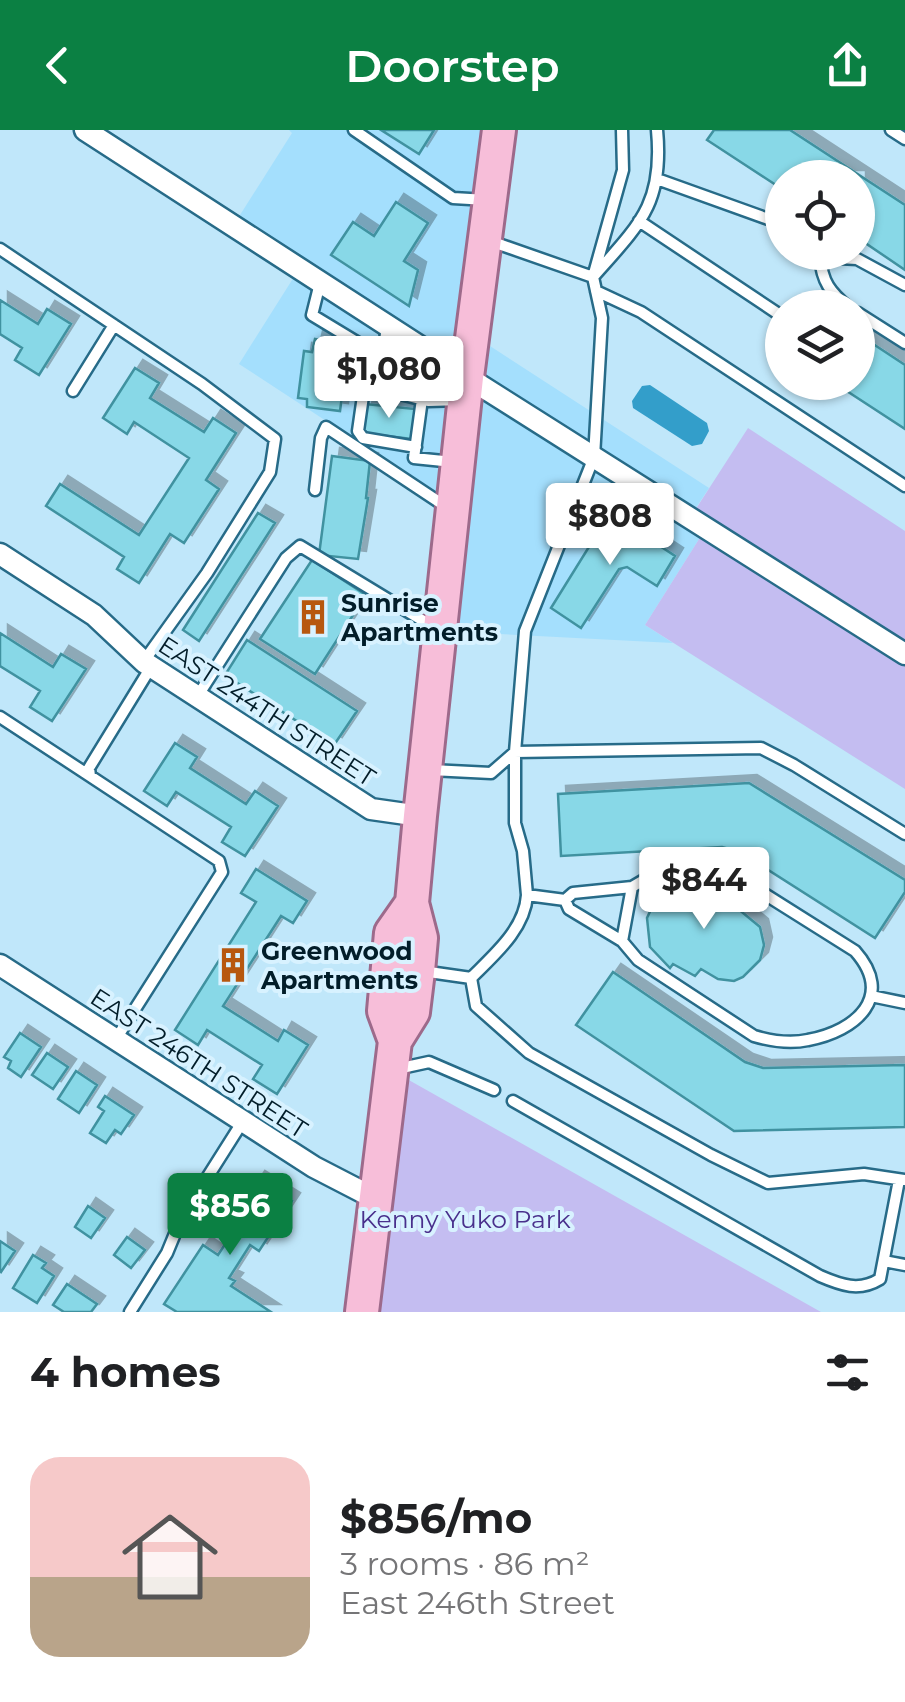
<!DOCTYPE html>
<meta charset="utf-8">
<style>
:root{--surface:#fff;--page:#f2f2f2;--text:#202124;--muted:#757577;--accent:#0b8043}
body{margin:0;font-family:Montserrat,sans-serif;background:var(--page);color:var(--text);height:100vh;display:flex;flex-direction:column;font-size:38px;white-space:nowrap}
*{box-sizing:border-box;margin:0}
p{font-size:32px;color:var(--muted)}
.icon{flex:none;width:55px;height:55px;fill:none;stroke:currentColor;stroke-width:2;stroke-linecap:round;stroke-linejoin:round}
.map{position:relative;height:1182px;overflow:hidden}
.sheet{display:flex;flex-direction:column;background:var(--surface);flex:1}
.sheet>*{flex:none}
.controls{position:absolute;left:765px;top:30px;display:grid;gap:20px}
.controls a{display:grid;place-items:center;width:110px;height:110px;border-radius:50%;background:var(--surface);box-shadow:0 2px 8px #0004;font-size:50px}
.price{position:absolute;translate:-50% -85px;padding:0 22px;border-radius:10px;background:#fff;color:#222;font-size:32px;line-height:65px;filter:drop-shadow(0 2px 5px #0008)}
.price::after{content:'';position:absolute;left:50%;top:60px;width:30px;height:22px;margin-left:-15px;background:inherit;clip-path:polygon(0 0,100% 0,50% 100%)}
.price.selected{background:var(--accent);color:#fff}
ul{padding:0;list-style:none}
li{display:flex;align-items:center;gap:30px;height:250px;padding:0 30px}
li span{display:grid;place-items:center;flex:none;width:280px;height:200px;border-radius:30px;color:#555}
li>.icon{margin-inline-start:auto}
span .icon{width:120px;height:120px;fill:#fffc;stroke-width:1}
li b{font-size:42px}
h2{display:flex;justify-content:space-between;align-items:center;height:120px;padding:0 30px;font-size:42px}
header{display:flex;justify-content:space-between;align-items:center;height:130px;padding:0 30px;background:var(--accent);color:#fff;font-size:45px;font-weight:600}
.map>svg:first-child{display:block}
.built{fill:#a4dffd}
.green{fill:#c4bdf1}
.water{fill:#339eca}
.building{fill:#88d8e7;stroke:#4092a0;stroke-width:2.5;filter:url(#shadow)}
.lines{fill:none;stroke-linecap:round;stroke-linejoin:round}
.service-casing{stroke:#276b88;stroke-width:15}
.minor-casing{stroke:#276b88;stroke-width:25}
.primary-casing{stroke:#9d6a8b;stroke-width:38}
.service{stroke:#fff;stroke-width:10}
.minor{stroke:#fff;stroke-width:20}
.primary{stroke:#f7bed9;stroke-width:32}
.labels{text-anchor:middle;stroke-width:8;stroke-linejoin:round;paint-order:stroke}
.poi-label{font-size:25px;font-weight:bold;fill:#021d29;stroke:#d8f2ff;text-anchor:start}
.street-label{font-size:25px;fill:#021d29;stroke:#d8f2ff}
.park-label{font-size:25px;fill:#49308c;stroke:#d8f2ff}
</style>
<header><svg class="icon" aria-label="back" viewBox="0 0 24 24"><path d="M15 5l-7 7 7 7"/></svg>Doorstep<svg class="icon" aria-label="share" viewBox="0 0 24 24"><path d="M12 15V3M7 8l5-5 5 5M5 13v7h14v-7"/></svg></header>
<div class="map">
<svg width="905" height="1182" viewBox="0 0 905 1182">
<defs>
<filter id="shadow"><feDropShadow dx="8" dy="-8" stdDeviation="0" flood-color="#0004"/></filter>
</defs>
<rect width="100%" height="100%" fill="#c0e7fa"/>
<path class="built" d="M289 0H499L473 205 709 358 690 387 706 398 645 495 673 513 440 501 453 374 239 234 299 139 233 96 292 3Z"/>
<path class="green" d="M748 298 905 401V659L645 495 706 398 690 388Z
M391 940 821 1182H363Z"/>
<path class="water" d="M650 255 707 293 709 301 702 314 692 316 633 278 632 271 642 256Z"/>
<path class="building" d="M381 0H434L419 24Z
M714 0H790L905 75V140L858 108V48H782V59L707 10Z
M396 72 428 93 404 131 418 140 409 176 331 125 353 92 374 106Z
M0 170 38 194 47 179 71 194 39 245 15 230 22 218 0 204Z
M858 204 905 235V299L833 252H858Z
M315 209 349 214 340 281 307 277V269L298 268 304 221 312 222Z
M135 238 159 253 150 268 204 302 213 288 236 303 206 350 219 359 184 413 170 404 139 453 117 439 124 427 46 376 60 354 139 405 189 328 134 292 127 304 103 288Z
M365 274 415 279 412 309 362 303Z
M332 326 370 331 366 368H368L358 429 319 425Z
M258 383 275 393 199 511 183 500Z
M610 383 675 426 657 456 627 437 619 439 581 498 551 478Z
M312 430 366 465 315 544 260 509Z
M0 503 53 537 61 524 86 539 52 591 30 577 40 561 0 536Z
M247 510 357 581 334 615 225 545Z
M175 613 197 627 190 638 246 674 255 661 278 676 245 726 222 712 231 697 176 662 167 676 144 661Z
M749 653 905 750V762L875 808 740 722 722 717 561 726 558 664Z
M256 739 307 771 293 793 281 786 223 876 278 911 284 900 308 915 277 964 253 949 262 935 207 900 198 915 175 900 256 772 241 763Z
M690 751 710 755 709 760 730 762 737 767 734 771 737 778 760 797 764 815 760 830 743 847 734 851 718 849 701 839 695 846 673 834 670 838 650 817 647 788 653 775 670 756Z
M613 842 745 932 763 938 905 935V997L734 1001 576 895Z
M20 903 41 917 21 947 8 938 11 931 4 927Z
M47 923 68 937 53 959 32 945Z
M76 941 97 955 79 983 58 969Z
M105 966 134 985 121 1004 115 1000 106 1013 90 1003 104 981 98 977Z
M257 1049 292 1071 259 1121 250 1115 229 1148 235 1151 231 1156 271 1182H177L164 1174 203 1115 218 1125 231 1105 224 1100Z
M88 1076 105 1088 91 1108 75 1097Z
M127 1107 145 1120 131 1138 114 1125Z
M0 1111 15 1121 1 1142 0 1141Z
M33 1125 46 1133 42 1138 54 1146 37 1173 13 1158Z
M67 1154 97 1174 91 1182H64L53 1175Z"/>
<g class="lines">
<defs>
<path id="service" d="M354 0 453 68 487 70
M891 0 905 9
M657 49 774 91 782 97
M639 91 780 185
M490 111 593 147
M0 119 202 254 275 309 270 342 207 443 144 531
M815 122 820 127 857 129 905 155
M820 127C822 152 830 162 849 178
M594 146C640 94 664 73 657 0
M320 153 312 185 383 228
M596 161 641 182 905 356
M858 183 905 213
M387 196 380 250 384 260 428 271 461 270
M384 260 368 257 364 259 358 301 363 308 416 317
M73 261 114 195
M422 269 414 328 453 332
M315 360 321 308 326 297 448 378
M197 567 286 428 300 416 435 498
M0 587 90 646
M431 640 491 643 515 622 525 501 594 327 602 188 593 147 623 40 622 0
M527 765 523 721 515 693V622L761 618 794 635 905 704
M622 811 632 757
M422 841 471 848
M471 848C494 825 525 799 527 765L565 770 573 763 632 757 661 740 721 742 739 748 855 821C895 866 857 901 808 910 790 914 771 911 754 906L638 830 622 811 569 779 565 770
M471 848 476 876 529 923 711 1025 768 1053 864 1044 904 1050
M871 866 905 873
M116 909 222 742 219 731 90 646 89 638 151 537
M397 939 429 932 494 960
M513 971 820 1146C841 1155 859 1162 880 1149L899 1050
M884 1131 905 1135
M130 1182 167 1123 181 1089 243 991"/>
<path id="minor" d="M85 0 467 247 905 524
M0 424 94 485 144 532 371 679 420 686
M0 835 314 1037 374 1068"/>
<path id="primary" d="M395 911 384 881 391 803 412 773
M362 1182 395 911 413 882 418 841 421 808 412 773 420 686 467 247 499 0"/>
</defs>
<use href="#service" class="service-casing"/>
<use href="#minor" class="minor-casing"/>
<use href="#primary" class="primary-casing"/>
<use href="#service" class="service"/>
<use href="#minor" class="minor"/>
<use href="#primary" class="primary"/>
</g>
<defs>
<symbol id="building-bare" viewBox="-9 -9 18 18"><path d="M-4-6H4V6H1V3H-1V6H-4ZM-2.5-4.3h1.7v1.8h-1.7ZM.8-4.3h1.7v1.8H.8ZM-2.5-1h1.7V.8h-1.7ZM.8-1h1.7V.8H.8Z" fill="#b7580f" stroke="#d8f2ff" stroke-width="2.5" paint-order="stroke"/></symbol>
</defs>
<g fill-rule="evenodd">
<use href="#building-bare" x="288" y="462" width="50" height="50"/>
<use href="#building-bare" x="208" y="810" width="50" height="50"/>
</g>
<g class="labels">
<g class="poi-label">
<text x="341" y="482">Sunrise<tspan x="341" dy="29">Apartments</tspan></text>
<text x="261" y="830">Greenwood<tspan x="261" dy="29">Apartments</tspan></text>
</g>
<g class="street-label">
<text transform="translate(267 581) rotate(33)" y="9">EAST 244TH STREET</text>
<text transform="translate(199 933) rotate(33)" y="9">EAST 246TH STREET</text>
</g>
<g class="park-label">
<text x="465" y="1098">Kenny Yuko Park</text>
</g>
</g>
</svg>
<div class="controls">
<a><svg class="icon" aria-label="locate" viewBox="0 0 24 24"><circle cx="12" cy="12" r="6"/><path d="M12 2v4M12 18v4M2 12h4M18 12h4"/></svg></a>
<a><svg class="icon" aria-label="layers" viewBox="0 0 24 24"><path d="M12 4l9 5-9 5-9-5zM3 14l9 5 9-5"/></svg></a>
</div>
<b class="price" style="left:389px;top:291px">$1,080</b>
<b class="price" style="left:610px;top:438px">$808</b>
<b class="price" style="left:704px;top:802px">$844</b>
<b class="price selected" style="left:230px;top:1128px">$856</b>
</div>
<section class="sheet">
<h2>4 homes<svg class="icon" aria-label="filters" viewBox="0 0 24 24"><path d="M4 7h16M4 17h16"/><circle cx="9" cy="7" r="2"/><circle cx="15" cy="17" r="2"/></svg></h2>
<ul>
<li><span style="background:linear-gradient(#f6c9c9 60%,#b9a48a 0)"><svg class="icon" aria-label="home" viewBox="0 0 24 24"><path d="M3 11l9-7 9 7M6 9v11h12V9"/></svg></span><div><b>$856/mo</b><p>3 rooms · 86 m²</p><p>East 246th Street</p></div></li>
</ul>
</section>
